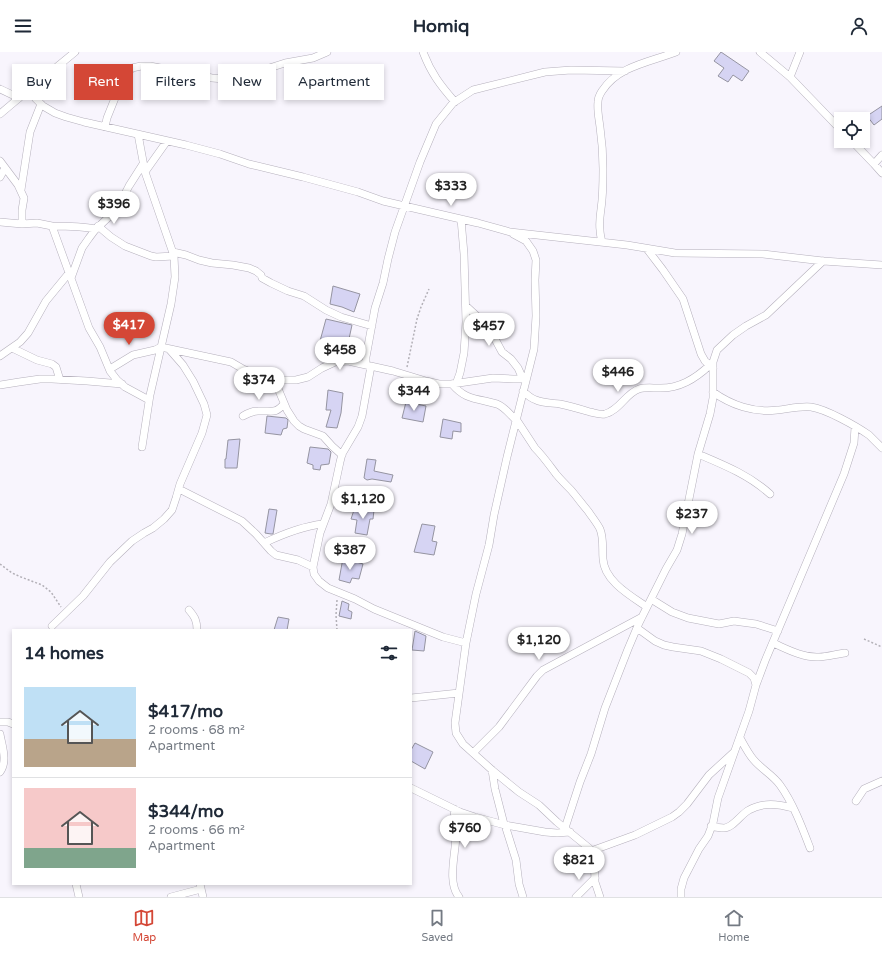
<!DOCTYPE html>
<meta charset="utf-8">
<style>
:root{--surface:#fff;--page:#f6f6f7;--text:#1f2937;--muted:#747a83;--line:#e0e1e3;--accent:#d44736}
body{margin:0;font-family:"Varela Round",sans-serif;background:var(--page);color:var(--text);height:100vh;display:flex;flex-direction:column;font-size:15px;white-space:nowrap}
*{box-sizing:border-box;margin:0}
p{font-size:13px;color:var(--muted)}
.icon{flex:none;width:22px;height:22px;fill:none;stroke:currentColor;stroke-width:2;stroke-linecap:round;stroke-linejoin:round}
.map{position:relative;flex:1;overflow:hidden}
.drawer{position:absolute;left:12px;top:577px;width:400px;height:256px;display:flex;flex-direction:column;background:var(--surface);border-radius:0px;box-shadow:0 2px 6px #0003}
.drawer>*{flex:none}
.top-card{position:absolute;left:12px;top:12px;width:400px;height:36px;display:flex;gap:8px}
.tools{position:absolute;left:834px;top:60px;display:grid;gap:8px}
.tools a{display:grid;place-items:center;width:36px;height:36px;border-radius:0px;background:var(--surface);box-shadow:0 2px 6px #0003;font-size:20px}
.price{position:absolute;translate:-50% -34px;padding:0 9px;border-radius:14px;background:#fff;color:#222;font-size:13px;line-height:26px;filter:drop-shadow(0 1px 2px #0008)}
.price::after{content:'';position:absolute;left:50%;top:24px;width:12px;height:9px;margin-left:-6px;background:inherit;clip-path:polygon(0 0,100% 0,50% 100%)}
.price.on{background:var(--accent);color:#fff}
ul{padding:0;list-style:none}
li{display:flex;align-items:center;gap:12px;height:100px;padding:0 12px}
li+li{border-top:1px solid var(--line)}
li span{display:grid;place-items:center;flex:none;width:112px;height:80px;border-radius:0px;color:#555}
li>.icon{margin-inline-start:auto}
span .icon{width:48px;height:48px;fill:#fffc;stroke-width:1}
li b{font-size:17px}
h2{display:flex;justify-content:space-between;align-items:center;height:48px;padding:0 12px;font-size:17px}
.chip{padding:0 14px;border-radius:0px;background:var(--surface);box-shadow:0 2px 6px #0003;font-size:14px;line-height:36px}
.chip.on{background:var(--accent);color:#fff}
header{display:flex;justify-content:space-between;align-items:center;height:52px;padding:0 12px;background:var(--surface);font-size:18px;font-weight:700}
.menu{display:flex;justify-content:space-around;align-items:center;height:56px;border-top:1px solid var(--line);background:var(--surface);font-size:11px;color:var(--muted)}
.menu a{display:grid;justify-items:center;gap:2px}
.menu .on{color:var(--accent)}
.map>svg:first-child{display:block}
.building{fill:#d6d4f3;stroke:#9594a1}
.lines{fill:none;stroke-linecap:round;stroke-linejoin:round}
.street-casing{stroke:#b5b0bc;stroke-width:8}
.path{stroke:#b3b0b7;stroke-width:1.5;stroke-dasharray:2 2;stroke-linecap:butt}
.street{stroke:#fff;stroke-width:7}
</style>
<header><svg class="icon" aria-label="menu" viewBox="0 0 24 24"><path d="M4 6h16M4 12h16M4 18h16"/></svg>Homiq<svg class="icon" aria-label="person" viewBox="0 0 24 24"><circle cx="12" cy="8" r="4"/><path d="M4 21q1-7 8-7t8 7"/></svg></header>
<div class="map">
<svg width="882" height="845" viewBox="0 0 882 845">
<rect width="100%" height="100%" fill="#f8f5fd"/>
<path class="building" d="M721 0 749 19 742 29 733 23 728 30 718 24 724 16 714 9Z
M882 54V67L874 73 867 64Z
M333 234 360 242 354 260 342 255 330 252Z
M326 267 352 273 347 296 320 289Z
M328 338 343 341 341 361 337 376 326 375 331 358H326Z
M406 350 426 354 423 370 402 366Z
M267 364 286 366 288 368 287 376 283 377 281 383 265 381Z
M443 367 461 371V380L453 379 452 387 440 385Z
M240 387 237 416H225V407H226L228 388Z
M310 395 328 397 331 400 329 412 321 413 320 418 313 417V413L307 411Z
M367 407 376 408 374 419 393 423 391 430 372 427 367 428 364 426Z
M355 455 374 458 373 467H370L367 483 355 481 357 468 351 467Z
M269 457 277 458 273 482H271L265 481Z
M422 472 435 474 432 489 437 490 434 503 414 500Z
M343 506 363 512 359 527 352 526 350 531 339 528Z
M342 549 349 552 348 558 352 560 351 567 339 564Z
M278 565 289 567 287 578H274Z
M415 579 426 584 424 599 412 598Z
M415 691 433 700 425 717 411 709V698Z"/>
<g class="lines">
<defs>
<path id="street" d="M423 0C431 21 440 33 455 50
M760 0 790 25 841 78
M790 25 800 0
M0 37 19 46
M29 38 36 47 43 54 55 61 66 65 84 70 186 93 220 102 249 112 303 125 358 140 383 149 478 171 510 180 627 193 675 201 763 202 823 209 882 213
M0 62 19 46 75 0
M105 75 107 66 123 26 132 16 141 14H150L212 26 224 27 241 25 285 11 313 6 327 0
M138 82 145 120 174 204 175 225 171 252 150 343 142 395
M852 89 874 112 882 121
M0 109 18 133 24 146 22 158V172L37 171 52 174 89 276 100 295 110 319 117 328 125 335 149 348
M874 112 882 103
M145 120 167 89
M0 125 5 116
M21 138 30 80 41 52
M0 170 22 172
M52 174C67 174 81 174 96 177
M98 174 111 185 125 194 151 204 156 205 174 204
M513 182 526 189 533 199 536 208 535 228 536 264 534 297 507 405 494 463 489 493 476 542 466 591 455 671 456 681 463 692 492 718 519 740 539 753 557 770 589 796 594 803 595 830 600 845
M602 190C601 186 600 182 600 178 599 171 600 164 601 157 603 144 603 130 603 117 603 103 602 89 600 75 599 67 597 58 598 50 598 46 600 42 602 39 618 14 650 10 676 0
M647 197 663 218 683 247 701 302 705 309 713 316
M173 200 186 203 199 208 212 211 233 213 249 216 256 219 261 223 262 226 271 231 288 239 304 244 326 258 341 265 372 274
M71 226 82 196 89 186 95 178 113 161 118 155 129 134 143 112
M466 254 479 266 495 287 502 300 511 307 518 316 523 327
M12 296 37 308 52 312 56 315 60 328
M0 304 20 290 28 281 46 249 69 221
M366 313V305L375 256 383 231 388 207 395 180 420 110 436 72 453 51 473 38 545 20 571 18 625 19
M371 314 362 364 358 375 342 402 340 410 331 452 320 481 313 515 314 522 319 529 328 536 355 547 374 557 443 585 466 591
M110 317 133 303 155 298 161 295 231 310 243 317 263 325 277 328H296L308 325 322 316 335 310 348 309 393 319 426 329 439 332H452L493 326 513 327H526
M274 327 287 358 294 369 299 374 304 377 323 384 332 394 342 403
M452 332C462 344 470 346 485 349 489 350 493 351 497 352 505 355 510 363 516 368
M456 332 460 321 464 301 466 270 464 202 461 167
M0 333 19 330 40 327H52L87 329 122 332
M523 339C527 343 530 346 536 348 543 351 552 351 560 352 570 354 580 357 590 360 595 361 600 363 605 362 620 358 626 341 639 337 645 335 652 336 658 336 679 337 695 327 710 313
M713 340C731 353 754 361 777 358 788 357 799 354 811 355 826 357 856 374 869 383 873 387 878 392 882 396
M243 364C248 361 252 359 258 359 272 358 274 363 284 352
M516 367 535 396C543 404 550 414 556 422 561 428 566 433 571 438 577 445 582 452 588 459 592 465 597 471 600 477 604 487 602 497 603 507 604 529 631 544 647 555
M698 402C724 413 749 423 770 442
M179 437 242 469 256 482 271 499 276 503 298 508 313 515
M264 491C283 482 303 474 323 472
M651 547 672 560 688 566 719 572 734 569 741 570 756 572 778 579
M189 558C195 565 197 569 197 578
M52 574 83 544 110 510 132 489 144 481 153 476 164 467 172 458 176 446 180 432 202 381 207 363 204 352 193 329 183 313 169 297
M637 576 655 589 664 593 673 595 701 599 721 607 749 621 754 626 756 633 749 659 718 746 713 771 708 784 699 797 684 826 681 837V845
M773 591C787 597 803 606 819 605 827 605 836 602 845 601
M756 633 765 609 844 422 854 391 855 375
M411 646 459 641
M0 670H8L13 672
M0 682C2 694 8 709 0 720
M740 686C744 693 748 701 753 707 761 717 773 723 780 733 793 751 802 775 810 796
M473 701 499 675 537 624 543 618 642 565
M492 718 495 737 504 772
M411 736 460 760 475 765 505 773 545 780 557 781 570 780
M856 749 864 737 882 729
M454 757C454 764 456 771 456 779 457 798 446 829 459 845
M505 773 516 808 519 832 523 845
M711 774C715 775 720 776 724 776 733 776 741 762 749 758 763 750 778 752 793 756
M565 776 580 730 591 702 605 656 628 597 639 571 666 517 677 498 682 482 698 402 710 362 713 346V310L717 298 733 283 746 274 766 263 823 209
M591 799 635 783 672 765 679 760 687 752 709 723 733 701
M76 832 79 845
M200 832 203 845
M171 845 201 837
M576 845 595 826"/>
</defs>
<use href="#street" class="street-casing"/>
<path class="path" d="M407 315 417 267 421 255 429 237
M0 512 12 521 21 525 42 533 51 540 61 555
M337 548 336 563 337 578
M864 587 882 595"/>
<use href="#street" class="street"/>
</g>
</svg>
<div class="tools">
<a><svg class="icon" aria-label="locate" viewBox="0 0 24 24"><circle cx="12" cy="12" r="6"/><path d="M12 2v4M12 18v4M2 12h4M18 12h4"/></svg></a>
</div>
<b class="price" style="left:451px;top:155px">$333</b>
<b class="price" style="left:114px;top:173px">$396</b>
<b class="price on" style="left:129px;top:294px">$417</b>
<b class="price" style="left:489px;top:295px">$457</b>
<b class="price" style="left:340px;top:319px">$458</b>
<b class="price" style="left:618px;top:341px">$446</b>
<b class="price" style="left:259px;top:349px">$374</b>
<b class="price" style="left:414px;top:360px">$344</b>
<b class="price" style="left:363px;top:468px">$1,120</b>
<b class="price" style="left:692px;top:483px">$237</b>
<b class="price" style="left:350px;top:519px">$387</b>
<b class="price" style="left:539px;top:609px">$1,120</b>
<b class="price" style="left:465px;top:797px">$760</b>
<b class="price" style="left:579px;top:829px">$821</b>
<div class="top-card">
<a class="chip">Buy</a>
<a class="chip on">Rent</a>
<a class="chip">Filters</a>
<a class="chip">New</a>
<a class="chip">Apartment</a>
</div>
<section class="drawer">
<h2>14 homes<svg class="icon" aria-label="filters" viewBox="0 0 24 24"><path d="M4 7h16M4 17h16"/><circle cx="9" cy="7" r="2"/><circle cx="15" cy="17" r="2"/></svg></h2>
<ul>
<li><span style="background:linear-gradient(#bfe0f5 65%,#b9a48a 0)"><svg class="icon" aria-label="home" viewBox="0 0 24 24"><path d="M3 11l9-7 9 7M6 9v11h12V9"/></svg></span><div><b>$417/mo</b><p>2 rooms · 68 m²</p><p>Apartment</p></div></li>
<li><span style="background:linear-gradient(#f6c9c9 75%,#7fa58c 0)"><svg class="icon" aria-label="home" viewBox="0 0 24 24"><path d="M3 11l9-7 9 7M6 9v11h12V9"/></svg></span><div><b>$344/mo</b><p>2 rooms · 66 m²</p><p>Apartment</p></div></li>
</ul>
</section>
</div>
<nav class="menu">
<a class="on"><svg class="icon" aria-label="map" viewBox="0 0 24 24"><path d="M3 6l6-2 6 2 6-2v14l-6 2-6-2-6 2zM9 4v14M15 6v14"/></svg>Map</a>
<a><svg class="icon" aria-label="saved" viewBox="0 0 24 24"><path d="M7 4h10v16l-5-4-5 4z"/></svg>Saved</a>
<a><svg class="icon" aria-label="home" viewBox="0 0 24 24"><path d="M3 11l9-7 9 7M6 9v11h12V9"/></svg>Home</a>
</nav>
